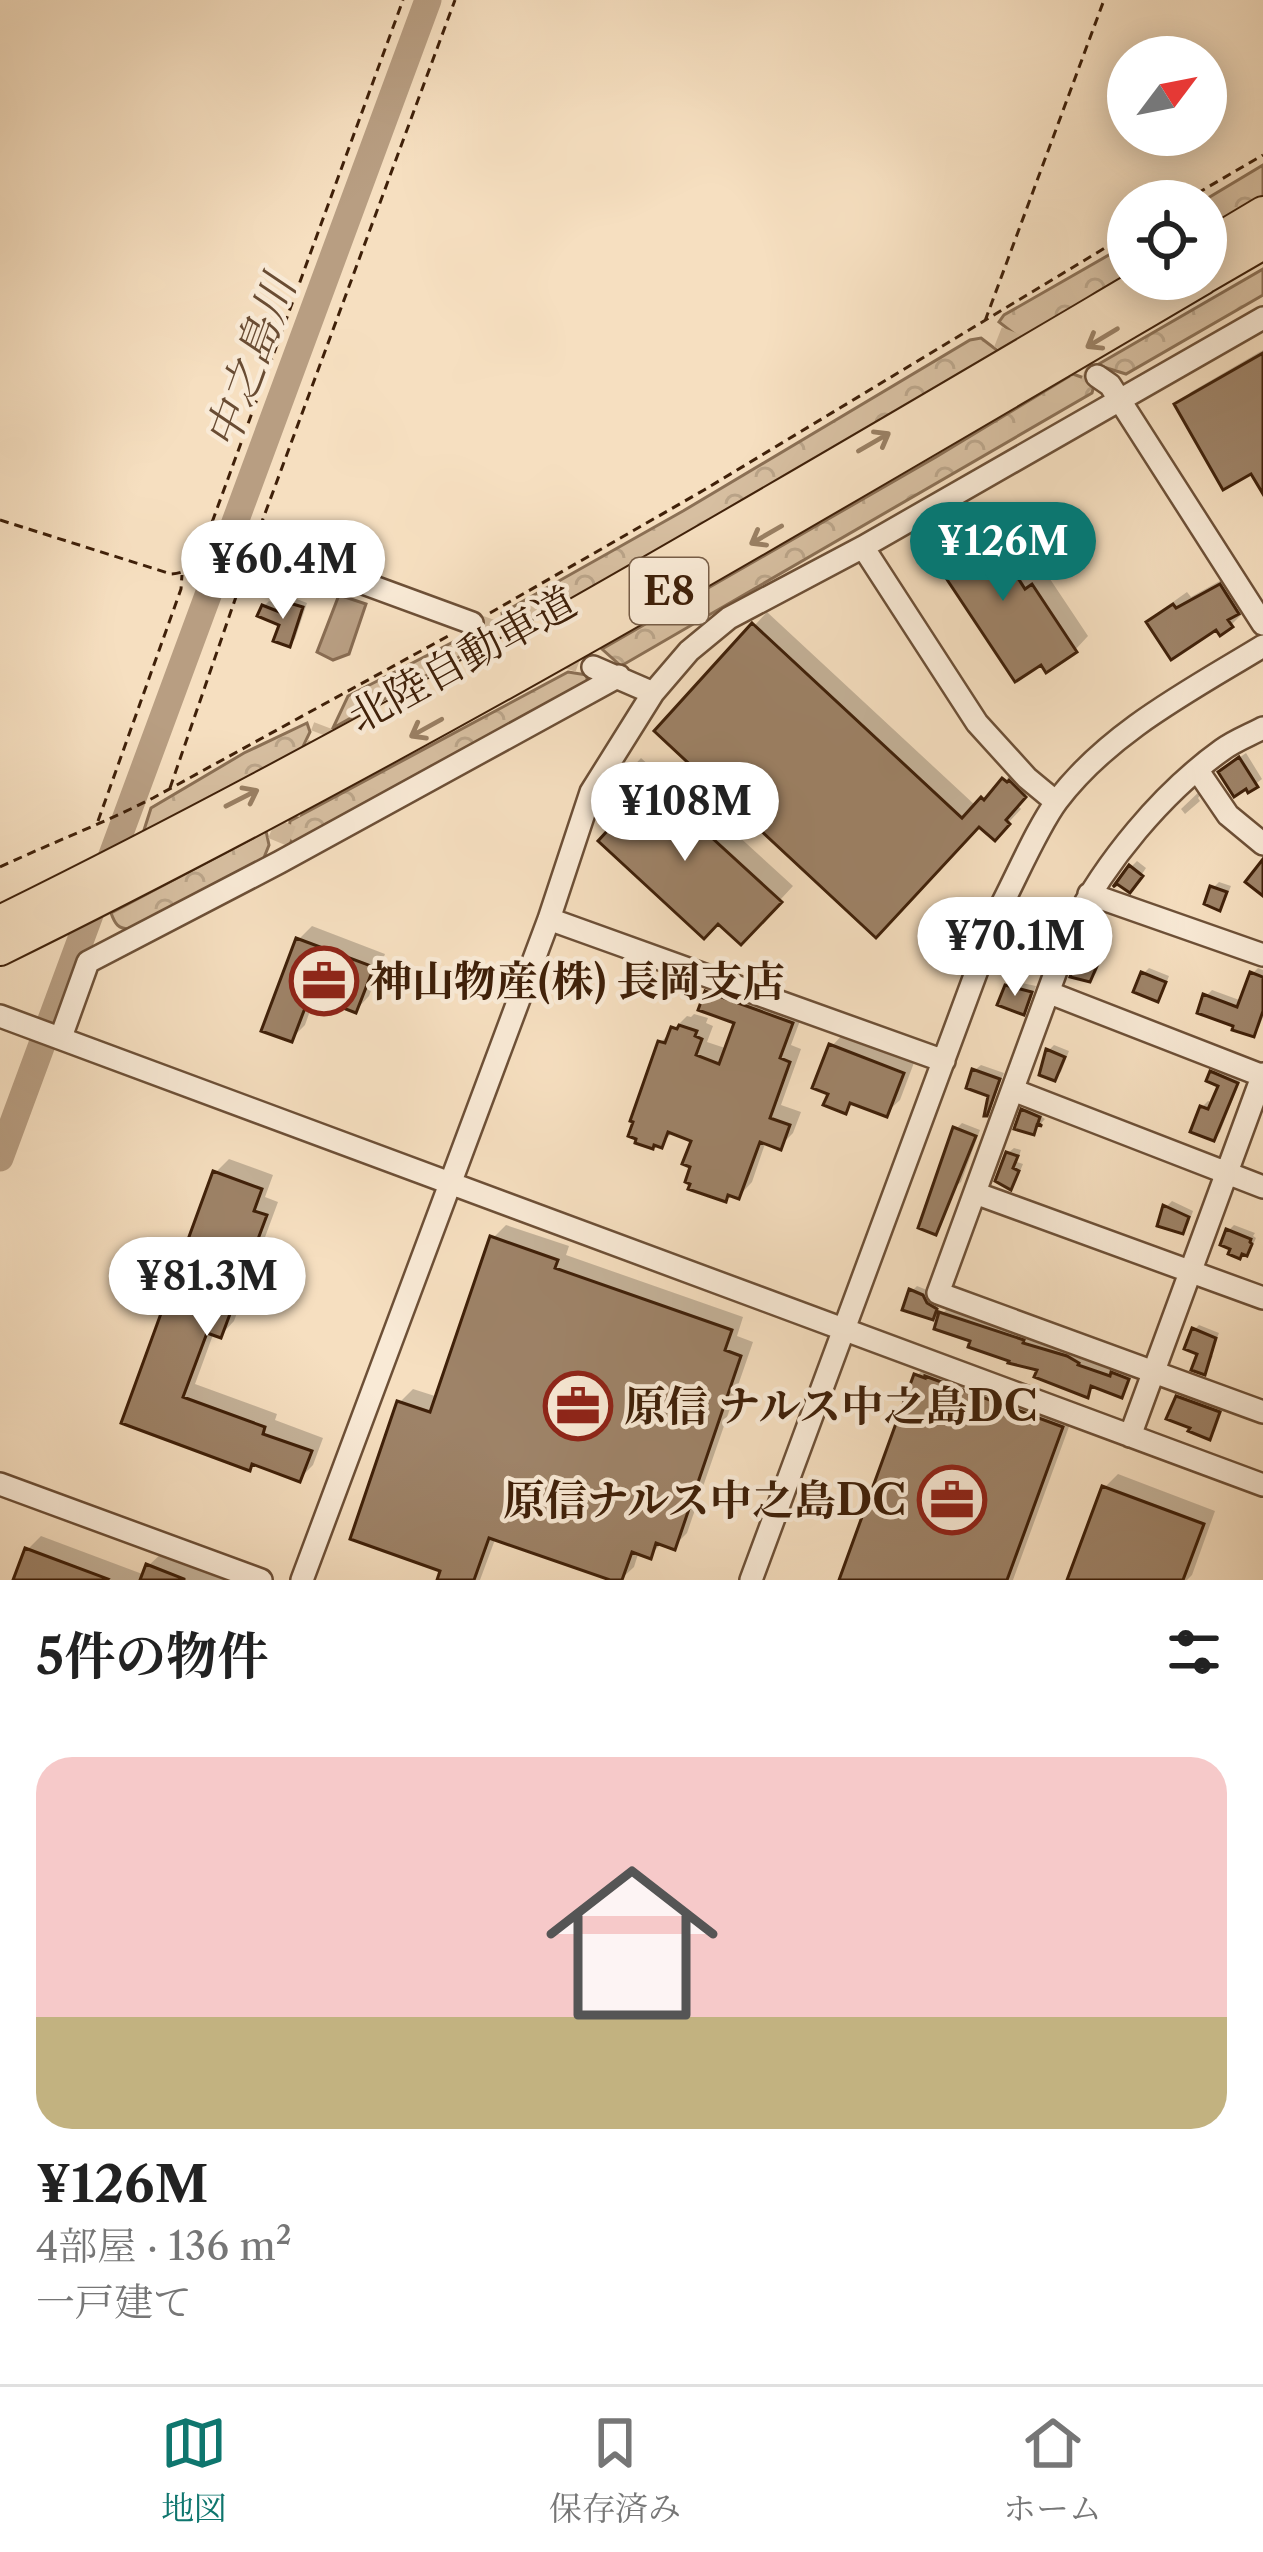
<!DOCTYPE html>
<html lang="ja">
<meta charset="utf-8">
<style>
:root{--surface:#fff;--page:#f2f2f2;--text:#222;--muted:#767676;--line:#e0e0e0;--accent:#0f766e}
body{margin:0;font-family:"Libre Caslon Text","Noto Serif JP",serif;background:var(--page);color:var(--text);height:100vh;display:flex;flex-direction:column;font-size:45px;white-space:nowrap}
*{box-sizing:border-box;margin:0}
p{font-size:39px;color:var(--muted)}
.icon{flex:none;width:66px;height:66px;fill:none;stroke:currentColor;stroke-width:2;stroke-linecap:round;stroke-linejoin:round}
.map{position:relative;height:1580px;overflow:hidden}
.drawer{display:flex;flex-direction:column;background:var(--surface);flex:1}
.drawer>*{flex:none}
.needle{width:78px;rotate:58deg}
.controls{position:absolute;left:1107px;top:36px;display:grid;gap:24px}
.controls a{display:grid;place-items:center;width:120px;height:120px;border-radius:50%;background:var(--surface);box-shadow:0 6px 30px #0003;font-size:60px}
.price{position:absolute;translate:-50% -102px;padding:0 27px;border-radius:42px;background:#fff;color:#222;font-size:39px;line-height:78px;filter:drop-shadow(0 3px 6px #0008)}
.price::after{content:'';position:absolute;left:50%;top:72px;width:36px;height:27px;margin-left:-18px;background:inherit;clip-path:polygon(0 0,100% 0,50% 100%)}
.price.active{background:var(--accent);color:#fff}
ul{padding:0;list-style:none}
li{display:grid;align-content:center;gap:24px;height:636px;padding:0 36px}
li+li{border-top:3px solid var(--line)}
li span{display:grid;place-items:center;height:372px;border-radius:36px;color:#555}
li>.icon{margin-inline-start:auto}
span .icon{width:216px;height:216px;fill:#fffc;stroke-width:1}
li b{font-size:51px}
h2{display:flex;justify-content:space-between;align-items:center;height:144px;padding:0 36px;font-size:51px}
.dock{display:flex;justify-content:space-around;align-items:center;height:168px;border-top:3px solid var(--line);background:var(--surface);font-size:33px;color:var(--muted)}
.dock a{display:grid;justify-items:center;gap:6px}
.dock .active{color:var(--accent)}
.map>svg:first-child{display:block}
.forest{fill:url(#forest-crowns);stroke:#8b7055;stroke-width:3}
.water{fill:#b89e82;stroke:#886c52;stroke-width:3}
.shadow{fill:#0003}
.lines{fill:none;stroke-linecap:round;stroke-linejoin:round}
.river{stroke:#b89e82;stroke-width:27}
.building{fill:#9e8368;stroke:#3f2009;stroke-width:3}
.minor-tunnel{stroke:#d1b99b;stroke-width:21;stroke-dasharray:21 10;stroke-linecap:butt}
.minor-casing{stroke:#6d5037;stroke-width:26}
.highway-casing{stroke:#3f2009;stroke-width:34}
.path{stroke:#3f2009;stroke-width:3;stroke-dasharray:9 6;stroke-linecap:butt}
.minor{stroke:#f9ead6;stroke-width:21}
.highway{stroke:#f6dfc0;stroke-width:30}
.oneway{stroke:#9a8064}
.labels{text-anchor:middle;stroke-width:9;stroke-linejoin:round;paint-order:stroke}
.shield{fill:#f9ead6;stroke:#775d46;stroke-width:3}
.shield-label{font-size:39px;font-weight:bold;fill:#3f2009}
.street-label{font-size:42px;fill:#3f2009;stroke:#f9ead6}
.poi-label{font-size:42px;font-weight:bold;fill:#3f2009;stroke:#f9ead6;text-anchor:start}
.water-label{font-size:45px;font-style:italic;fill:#694c33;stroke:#f9ead6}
</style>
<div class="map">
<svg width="1263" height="1580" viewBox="0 0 1263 1580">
<defs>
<pattern id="forest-crowns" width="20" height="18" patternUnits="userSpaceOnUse" patternTransform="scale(3)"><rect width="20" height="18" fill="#d7bfa1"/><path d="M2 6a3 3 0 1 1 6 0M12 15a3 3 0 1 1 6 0" fill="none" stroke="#baa489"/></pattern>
</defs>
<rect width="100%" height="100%" fill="#f6dfc0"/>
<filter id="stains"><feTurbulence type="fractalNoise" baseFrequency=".00167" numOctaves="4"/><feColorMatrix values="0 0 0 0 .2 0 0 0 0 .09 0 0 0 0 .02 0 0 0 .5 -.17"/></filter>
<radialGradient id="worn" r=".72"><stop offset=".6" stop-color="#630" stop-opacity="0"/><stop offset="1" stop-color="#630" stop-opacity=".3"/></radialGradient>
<path class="forest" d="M1263 165V197L1206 232V201H1203Z
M1128 244V279L1025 342 999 322 1004 315Z
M1263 269V295L1126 374 1097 365Z
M981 338 1002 354 523 628 511 627 503 622 502 613 683 511 970 340Z
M1073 374 1095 382 1092 393 621 666 602 649 936 457Z
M463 637H470L482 644 333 728 348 696Z
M568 672 587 675V681L581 689 294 845 288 838 290 821Z
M307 723 310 732 299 755 156 830H144L151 808 244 753Z
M266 831 269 845 263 860 130 929C118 929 115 924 111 913Z"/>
<path class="water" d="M339 595 366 604 349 654 333 660 317 652Z"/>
<path class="shadow" d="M1263 350V474L1252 470 1178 405 1191 392Z
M1001 510 1020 538 1016 542 1040 578 1046 573 1088 636 1075 650 936 557 949 544Z
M1234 573 1245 611 1231 625 1150 622 1163 609 1187 592 1191 597Z
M294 598 307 603 295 639 290 644 282 623 264 606 269 601 287 608Z
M767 612 976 806 996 786 1016 795 1020 790 1007 778 1017 768 1037 782 1017 805 1021 809 995 837 979 823 658 731Z
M1246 753 1262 779 1249 789 1228 766Z
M641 758 662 777 667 771 793 886 754 928 719 921 612 807 629 771Z
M1202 789 1203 792 1198 798 1200 801 1185 814 1181 809Z
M1137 861 1146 868 1136 883 1131 867Z
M1219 882 1231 886 1225 901 1219 907 1213 888Z
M312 926 385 954 369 996 356 1010 316 994 305 1025 291 1039 298 940Z
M1089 947 1104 953 1096 973 1089 979 1083 953Z
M1149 968 1169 976 1163 992 1157 998 1143 974Z
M1258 968 1263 970V1017L1259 1027 1253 1033 1206 996 1212 990 1242 1001 1252 974Z
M720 980 804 1010 791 1045 801 1049 781 1105 801 1112 793 1133 780 1146 766 1141 752 1182 739 1196 731 1193 725 1199 695 1139 674 1131 661 1144V1042L687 1016 691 1017 694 1014 708 1018 706 1023 713 1026 707 1042 728 1049 737 1021 707 993Z
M1013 981 1036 986 1029 1005 1023 1011 1007 987Z
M845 1032 915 1060 900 1100 886 1113 854 1101 845 1110 832 1092V1046Z
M1054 1045 1069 1051 1061 1072 1055 1078 1048 1051Z
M981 1065 1004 1073 988 1111 991 1094 975 1070Z
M1218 1067 1242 1076 1220 1132 1214 1138 1202 1107 1208 1101 1214 1103 1222 1084 1212 1073Z
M1030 1105 1044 1111 1042 1117 1045 1119 1033 1132 1024 1111Z
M962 1123 980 1130 961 1182 954 1188 941 1226 935 1231 956 1129Z
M1014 1148 1021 1150 1017 1162 1023 1164 1016 1181 1010 1187 1008 1153Z
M229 1159 273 1175 265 1197 278 1202 234 1321 221 1335 214 1332 195 1384 277 1414 275 1420 323 1438 313 1465 299 1479 255 1462 249 1467 125 1421 216 1172Z
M1172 1201 1193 1211 1188 1225 1182 1231 1166 1207Z
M506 1225 569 1246 566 1255 743 1317 737 1336 753 1342 687 1533 674 1546 663 1542 650 1555 639 1551 634 1567 620 1580 496 1537 480 1580H441L444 1569 400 1402 413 1389 438 1397 493 1238Z
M1234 1225 1255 1233 1253 1236 1256 1238 1252 1247 1247 1253 1228 1231Z
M917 1286 927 1290 932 1299 940 1304 933 1316 912 1291Z
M948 1308 1028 1335 1027 1338 1073 1351 1083 1356 1081 1359 1116 1371 1119 1368 1133 1373 1127 1389 1121 1394 1094 1384 1088 1394 1040 1368 974 1339 942 1314Z
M1199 1325 1219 1333 1210 1355 1213 1356 1204 1371 1194 1330Z
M930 1362 1074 1413 1013 1580H842L917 1376Z
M1184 1393 1224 1406 1215 1431 1209 1436 1178 1399Z
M1118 1474 1215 1511 1192 1575 1187 1580H1070L1104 1488Z
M41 1536 145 1575 148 1566 162 1553 234 1580H16L28 1549Z"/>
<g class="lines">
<path class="river" d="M0 1158 428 0"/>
</g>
<path class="building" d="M1263 353V494L1251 474 1223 490 1174 404Z
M986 521 1008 554 1004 556 1025 589 1032 584 1077 652 1046 673 1041 665 1015 682 932 557Z
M1220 584 1239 614 1228 620 1233 627 1220 636 1216 630 1171 660 1146 622 1173 604 1176 608Z
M286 602 303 607 290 647 273 641 279 625 257 616 262 605 282 613Z
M752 623 962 818 981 797 984 800 1002 778 1007 782 1009 780 1026 797 1006 820 1010 824 995 841 979 827 876 938 654 731Z
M1239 757 1258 787 1248 793 1246 789 1234 797 1218 772Z
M626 770 647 788 652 783 782 902 741 945 718 924 704 939 598 841 619 818 609 807Z
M1263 859V896L1245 882Z
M1129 865 1143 876 1130 893 1117 884 1113 887Z
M1210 886 1227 892 1220 911 1204 904Z
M296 938 374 967 356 1013 310 995 292 1042 261 1031Z
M1079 951 1100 959 1090 982 1070 977Z
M1141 972 1166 982 1158 1002 1133 992Z
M1250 972 1263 977V1011L1254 1037 1232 1030 1233 1026 1197 1013 1203 994 1237 1007Z
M1005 985 1032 992 1024 1015 997 1005Z
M705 991 793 1023 780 1058 790 1062 770 1118 790 1125 781 1150 760 1142 739 1199 728 1195 726 1202 688 1189 690 1184 685 1182 690 1167 682 1164 691 1141 668 1132 662 1148 654 1145 653 1149 635 1143 636 1139 628 1136 633 1122 630 1121 658 1041 665 1043 671 1027 677 1029 679 1025 697 1031 695 1036 702 1039 696 1055 719 1064 734 1023 698 1010Z
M829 1044 904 1073 887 1117 850 1103 846 1114 823 1105 828 1094 812 1088Z
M1046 1049 1065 1057 1055 1081 1039 1075Z
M972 1069 1000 1079 987 1116H984L988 1096 966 1088Z
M1210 1071 1238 1083 1214 1141 1190 1132 1200 1106 1208 1109 1218 1086 1206 1081Z
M1021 1109 1040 1117 1038 1123 1042 1126 1037 1125 1034 1135 1014 1129Z
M953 1127 976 1136 936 1235 918 1228Z
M1006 1152 1018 1156 1013 1168 1019 1171 1011 1190 995 1181Z
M213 1171 262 1189 254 1211 267 1215 221 1338 207 1333 183 1397 265 1427 263 1434 312 1451 300 1482 252 1464 250 1471 121 1423Z
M1163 1205 1189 1217 1183 1234 1157 1226Z
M1226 1229 1251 1239 1250 1242 1252 1244 1247 1256 1242 1254 1240 1259 1228 1254 1230 1249 1220 1245Z
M490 1236 558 1260 555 1268 732 1330 725 1350 741 1356 675 1550 656 1543 651 1559 632 1552 622 1580H610L489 1538 474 1580H437L440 1571 350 1539 397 1401 430 1412Z
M909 1289 923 1295 927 1303 937 1309 933 1320 902 1310Z
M939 1312 1024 1340 1023 1343 1067 1356 1079 1363 1078 1365 1110 1376 1111 1372 1129 1379 1122 1398 1091 1386 1088 1398 1034 1377 1037 1370 1008 1363 1009 1361 968 1347 970 1341 934 1329Z
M1192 1328 1216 1338 1205 1375 1191 1370 1197 1354 1184 1349Z
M914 1374 925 1378V1376L1063 1427 1007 1580H839Z
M1176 1396 1220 1412 1210 1440 1188 1431 1190 1428 1166 1419Z
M1102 1486 1204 1524 1183 1580H1067Z
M25 1548 108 1579 107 1580H13Z
M146 1564 184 1579V1580H140Z"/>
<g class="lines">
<path class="minor-tunnel" d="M998 337 1097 376
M472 623 593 667
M310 763 324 726
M278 842 296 798"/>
<defs>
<path id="minor" d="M1097 376 1110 385 1263 624
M254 543 472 623
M863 547 977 723 1027 778 1056 802
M593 667 653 693
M1263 728C1250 735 1234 741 1222 750 1162 793 1105 862 1072 927L938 1293 1263 1412
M1198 771 1228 815 1263 844
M1089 894 1263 955
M549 919 944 1061
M1050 993 1263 1076
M0 1016 1263 1485
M61 1037 88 962 280 862 619 676
M1013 1090 1263 1187
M975 1193 1263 1298
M1130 1436 1263 1074
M0 1484 261 1580
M302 1580 549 919 591 792 653 693 689 651 729 618 863 547 1263 318
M751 1580 1000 908C1017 876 1037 828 1057 801 1109 732 1191 690 1263 646"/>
<path id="highway" d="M1206 246 1263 212
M1206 277 1263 244
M0 921C394 727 772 502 1150 279
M0 950C412 747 807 512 1203 279"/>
</defs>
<use href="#minor" class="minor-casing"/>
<use href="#highway" class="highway-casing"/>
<path class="path" d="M1184 201 1263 155
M985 321 1104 0
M0 520 171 574C196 573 195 554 207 536L219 535 238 538
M260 527 455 0
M207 536 403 0
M490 613 704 490 1128 234
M170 788 249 559
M98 821 181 589 182 575
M0 867C51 843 104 823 153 798L450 635"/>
<use href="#minor" class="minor"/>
<use href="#highway" class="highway"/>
</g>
<defs><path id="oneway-shaft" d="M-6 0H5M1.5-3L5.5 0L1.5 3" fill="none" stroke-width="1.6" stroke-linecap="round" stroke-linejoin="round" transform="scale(3)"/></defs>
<g class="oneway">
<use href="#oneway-shaft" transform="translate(1102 338) rotate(149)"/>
<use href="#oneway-shaft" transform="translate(874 442) rotate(-30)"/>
<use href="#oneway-shaft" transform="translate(766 535) rotate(150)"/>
<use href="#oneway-shaft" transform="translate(426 728) rotate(151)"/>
<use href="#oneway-shaft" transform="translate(242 798) rotate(-27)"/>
</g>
<defs>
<symbol id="office-ring" viewBox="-11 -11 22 22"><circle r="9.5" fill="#f9ead6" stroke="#8f2418" stroke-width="1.5"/><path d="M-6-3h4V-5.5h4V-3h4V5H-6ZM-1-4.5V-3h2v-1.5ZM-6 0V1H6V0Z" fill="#8f2418"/></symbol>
</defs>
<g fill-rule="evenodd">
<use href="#office-ring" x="286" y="943" width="76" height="76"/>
<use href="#office-ring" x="540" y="1368" width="76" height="76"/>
<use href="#office-ring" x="914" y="1462" width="76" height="76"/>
</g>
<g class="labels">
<rect class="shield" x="630" y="558" width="78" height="66" rx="9"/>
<g class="shield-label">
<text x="669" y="605">E8</text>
</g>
<g class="street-label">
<text transform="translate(462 659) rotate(-29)" y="15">北陸自動車道</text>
</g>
<g class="poi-label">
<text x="370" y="996">神山物産(株) 長岡支店</text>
<text x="624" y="1421">原信 ナルス中之島DC</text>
<text x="906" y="1515" text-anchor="end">原信ナルス中之島DC</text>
</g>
<g class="water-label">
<text transform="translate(250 362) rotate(-70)" y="16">中之島川</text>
</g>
</g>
<rect width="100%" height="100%" filter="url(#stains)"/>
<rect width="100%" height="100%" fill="url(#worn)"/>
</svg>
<div class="controls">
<a><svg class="needle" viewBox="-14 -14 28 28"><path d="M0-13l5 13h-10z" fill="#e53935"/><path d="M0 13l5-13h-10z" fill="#767676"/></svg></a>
<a><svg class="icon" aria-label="locate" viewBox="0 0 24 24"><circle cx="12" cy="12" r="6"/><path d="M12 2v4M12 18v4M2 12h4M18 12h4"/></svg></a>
</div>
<b class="price active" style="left:1003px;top:604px">¥126M</b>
<b class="price" style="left:283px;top:622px">¥60.4M</b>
<b class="price" style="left:685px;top:864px">¥108M</b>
<b class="price" style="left:1015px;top:999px">¥70.1M</b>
<b class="price" style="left:207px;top:1339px">¥81.3M</b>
</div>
<section class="drawer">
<h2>5件の物件<svg class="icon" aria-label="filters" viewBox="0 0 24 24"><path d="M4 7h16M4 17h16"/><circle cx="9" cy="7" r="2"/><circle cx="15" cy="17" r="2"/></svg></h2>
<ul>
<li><span style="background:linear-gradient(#f6c9c9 70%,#c2b280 0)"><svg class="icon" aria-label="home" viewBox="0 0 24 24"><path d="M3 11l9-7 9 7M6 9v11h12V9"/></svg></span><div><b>¥126M</b><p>4部屋 · 136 m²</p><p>一戸建て</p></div></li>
</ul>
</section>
<nav class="dock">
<a class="active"><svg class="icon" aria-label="map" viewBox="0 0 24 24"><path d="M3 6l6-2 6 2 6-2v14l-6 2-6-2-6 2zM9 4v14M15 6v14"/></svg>地図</a>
<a><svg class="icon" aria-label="saved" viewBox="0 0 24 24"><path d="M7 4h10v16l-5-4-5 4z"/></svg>保存済み</a>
<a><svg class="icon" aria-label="home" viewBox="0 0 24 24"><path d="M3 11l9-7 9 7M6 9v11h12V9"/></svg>ホーム</a>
</nav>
